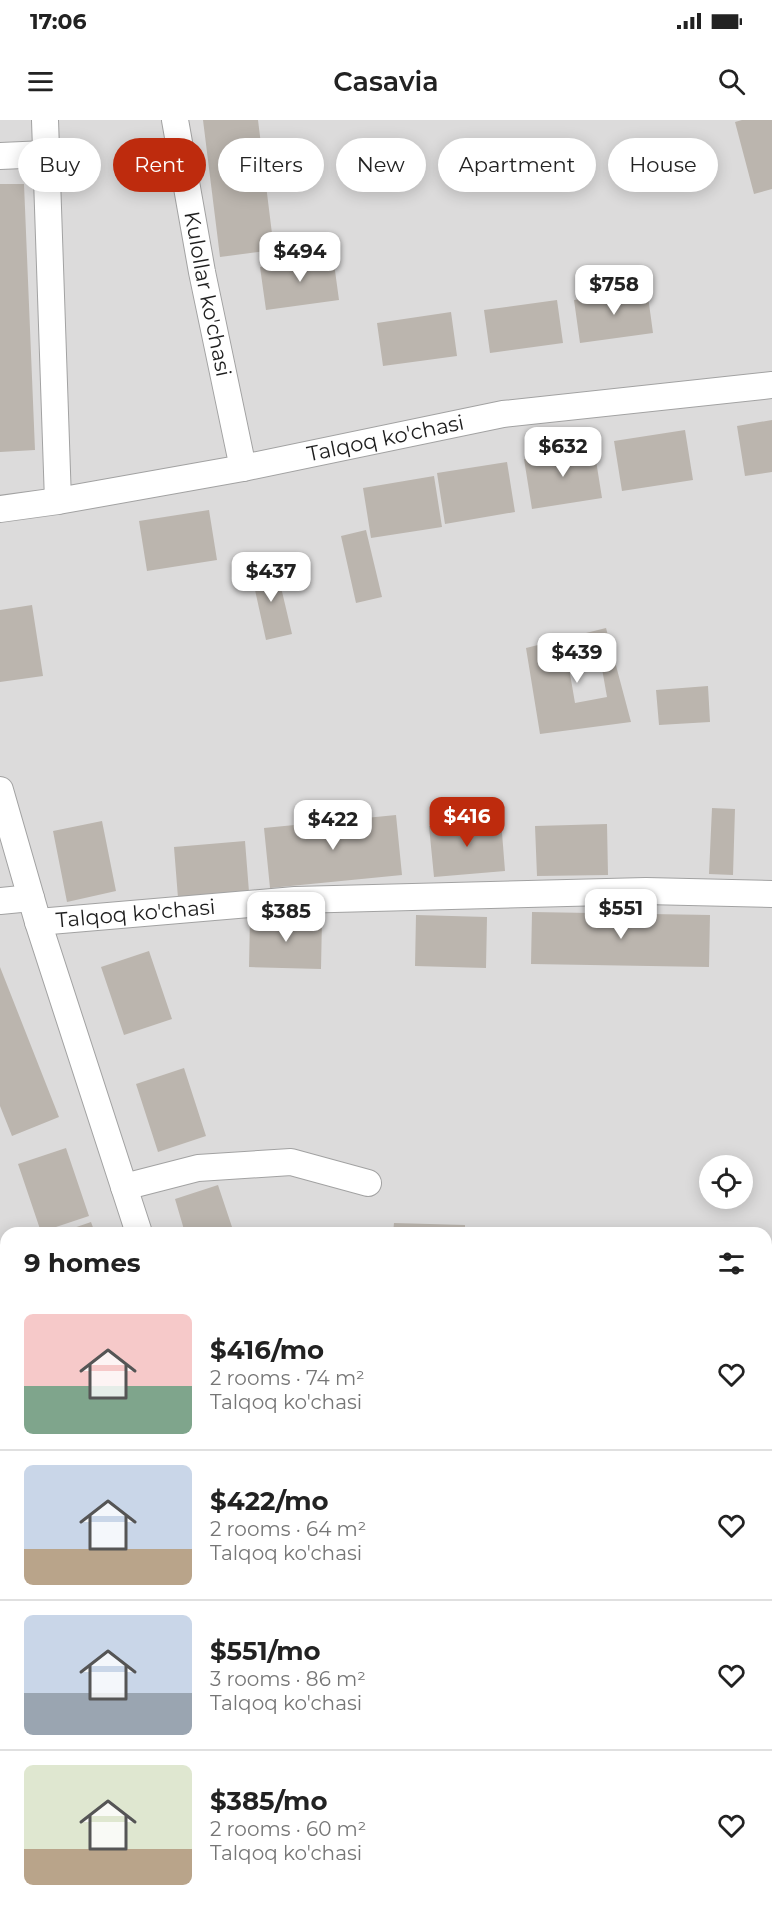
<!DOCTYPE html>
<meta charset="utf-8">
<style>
:root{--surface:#fff;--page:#f6f6f6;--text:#222;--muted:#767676;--line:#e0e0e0;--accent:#be2b0d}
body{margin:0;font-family:Montserrat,sans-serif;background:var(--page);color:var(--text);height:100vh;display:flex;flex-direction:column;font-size:22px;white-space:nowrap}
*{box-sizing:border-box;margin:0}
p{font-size:20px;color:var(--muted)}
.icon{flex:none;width:33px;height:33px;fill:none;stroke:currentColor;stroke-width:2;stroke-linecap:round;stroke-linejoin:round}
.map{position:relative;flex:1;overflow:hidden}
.panel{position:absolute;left:0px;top:1107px;width:772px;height:684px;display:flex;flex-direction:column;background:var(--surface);border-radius:18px 18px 0 0;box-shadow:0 3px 15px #0003}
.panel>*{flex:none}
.guide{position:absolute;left:18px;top:18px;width:736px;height:54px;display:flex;gap:12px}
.controls{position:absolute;left:699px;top:1035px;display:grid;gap:12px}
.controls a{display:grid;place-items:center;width:54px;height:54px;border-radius:50%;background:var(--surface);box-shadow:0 3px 15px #0003;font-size:30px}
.price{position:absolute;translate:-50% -51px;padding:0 14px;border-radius:12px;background:#fff;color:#222;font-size:20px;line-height:39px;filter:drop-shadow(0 2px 3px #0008)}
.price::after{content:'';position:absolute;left:50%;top:36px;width:18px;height:14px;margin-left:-9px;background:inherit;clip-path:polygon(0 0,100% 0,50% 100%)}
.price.selected{background:var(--accent);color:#fff}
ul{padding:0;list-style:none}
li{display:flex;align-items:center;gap:18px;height:150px;padding:0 24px}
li+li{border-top:2px solid var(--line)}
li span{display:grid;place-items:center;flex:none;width:168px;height:120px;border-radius:9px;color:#555}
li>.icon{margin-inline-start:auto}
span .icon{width:72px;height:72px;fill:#fffc;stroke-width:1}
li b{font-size:26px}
h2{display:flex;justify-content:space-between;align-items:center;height:72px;padding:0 24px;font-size:26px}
.chip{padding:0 21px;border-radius:27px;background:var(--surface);box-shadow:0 3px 15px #0003;font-size:21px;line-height:54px}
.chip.selected{background:var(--accent);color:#fff}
.status{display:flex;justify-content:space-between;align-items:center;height:42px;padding:0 30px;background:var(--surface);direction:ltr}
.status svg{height:16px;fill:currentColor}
header{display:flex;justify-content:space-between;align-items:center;height:78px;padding:0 24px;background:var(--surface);font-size:27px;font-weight:600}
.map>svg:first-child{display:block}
.residential{fill:#dcdbdb;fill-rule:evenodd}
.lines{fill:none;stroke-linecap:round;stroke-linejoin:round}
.stream{stroke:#a7c5d9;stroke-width:8}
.building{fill:#bbb5ae;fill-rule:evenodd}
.minor-casing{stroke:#a2a2a2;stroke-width:28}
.minor{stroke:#fff;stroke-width:26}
.labels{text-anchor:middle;stroke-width:5;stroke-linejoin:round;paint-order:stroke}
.street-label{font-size:21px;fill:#1e1e1e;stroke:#fff}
</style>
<div class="status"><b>17:06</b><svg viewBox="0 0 49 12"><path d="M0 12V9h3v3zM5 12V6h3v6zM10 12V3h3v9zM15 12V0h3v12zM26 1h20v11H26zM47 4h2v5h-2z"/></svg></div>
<header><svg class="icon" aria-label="menu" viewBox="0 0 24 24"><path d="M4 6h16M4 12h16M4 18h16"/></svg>Casavia<svg class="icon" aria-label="search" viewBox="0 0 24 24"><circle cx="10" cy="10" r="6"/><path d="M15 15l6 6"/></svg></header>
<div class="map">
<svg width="772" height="1791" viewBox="0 0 772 1791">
<rect width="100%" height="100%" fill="#eeece4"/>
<path class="residential" d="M0 0H772V1791H0ZM710 1046H742V1078H710ZM6 1113H766V1785H6Z"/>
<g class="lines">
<path class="stream" d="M766 1301H772
M0 1408 6 1403"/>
</g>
<path class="building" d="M203 0H258L274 130 220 137Z
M742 0H772V69L754 74 735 2Z
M0 64H24L35 330 0 332Z
M333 136 339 180 266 190 260 147Z
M647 169 653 213 580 223 574 180Z
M557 180 563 223 490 233 484 190Z
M451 192 457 236 383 246 377 203Z
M772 300V352L745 356 737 306Z
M685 310 693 360 622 371 614 321Z
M594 328 602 378 532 389 524 339Z
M507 342 515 392 445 404 437 353Z
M434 356 442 407 371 418 363 368Z
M209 390 217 440 147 451 139 401Z
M366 410 382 477 356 483 341 416Z
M276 446 292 514 266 520 251 452Z
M32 485 43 556 0 562V490Z
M606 508 631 602 540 614 526 528ZM601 543 607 577 575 583 569 548Z
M708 566 710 602 659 605 656 570Z
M712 688 735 689 733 755 709 754Z
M396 695 402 755 270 768 264 708Z
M501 700 505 751 434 757 429 706Z
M102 701 116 771 67 782 53 711Z
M607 704 608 755 537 756 535 706Z
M245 721 249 772 178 778 174 727Z
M532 792 710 795 709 847 531 844Z
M416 795 487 797 486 848 415 846Z
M250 797 322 799 321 849 249 847Z
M149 831 172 899 124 915 101 847Z
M0 847 59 997 12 1016 0 986Z
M184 948 206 1016 158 1032 136 964Z
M66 1028 89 1096 41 1112 18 1044Z
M218 1065 234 1113H185L175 1079Z
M91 1102 95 1113H59Z
M394 1103 465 1105V1113H393Z
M766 1200H772V1251H766Z
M6 1574V1716H5L0 1696V1576Z
M772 1623V1706L766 1707V1624Z
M772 1709V1750H771L766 1732V1710Z
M25 1785H68L69 1791H27Z
M256 1785H300V1786L281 1791H258Z
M391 1785H434L436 1791H392Z
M672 1785H715L717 1791H674Z"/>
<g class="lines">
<defs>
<g id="minor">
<path d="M45 0 58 381"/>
<path id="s1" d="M175 0 202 152 243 348"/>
<path d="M0 36 46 34"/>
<path id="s2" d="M0 389 58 381 243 348 503 294 772 265"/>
<path d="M0 670 38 802 139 1113"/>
<path d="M0 781 31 778"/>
<path id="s3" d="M38 802 295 780 646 771 772 774"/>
<path d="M124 1067 198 1048 291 1042 368 1063"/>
<path d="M766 1282H772"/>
<path d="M766 1347H772"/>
<path d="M0 1359 6 1354"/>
<path d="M0 1470 6 1462"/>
<path d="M347 1785 349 1791"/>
<path d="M760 1785 761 1791"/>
</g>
</defs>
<use href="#minor" class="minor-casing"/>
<use href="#minor" class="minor"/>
</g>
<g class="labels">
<g class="street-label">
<text dy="7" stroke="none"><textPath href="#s1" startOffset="177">Kulollar ko'chasi</textPath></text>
<text dy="7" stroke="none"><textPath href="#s2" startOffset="392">Talqoq ko'chasi</textPath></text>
<text dy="7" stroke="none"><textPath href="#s3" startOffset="98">Talqoq ko'chasi</textPath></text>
</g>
</g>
</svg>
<div class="controls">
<a><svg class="icon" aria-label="locate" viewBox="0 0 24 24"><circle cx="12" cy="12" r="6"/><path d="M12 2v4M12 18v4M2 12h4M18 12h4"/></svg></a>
</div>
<b class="price" style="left:300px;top:163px">$494</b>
<b class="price" style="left:614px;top:196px">$758</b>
<b class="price" style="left:563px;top:358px">$632</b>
<b class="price" style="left:271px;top:483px">$437</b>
<b class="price" style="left:577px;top:564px">$439</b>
<b class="price selected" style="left:467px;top:728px">$416</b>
<b class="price" style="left:333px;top:731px">$422</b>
<b class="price" style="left:621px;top:820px">$551</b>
<b class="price" style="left:286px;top:823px">$385</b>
<div class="guide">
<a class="chip">Buy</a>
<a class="chip selected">Rent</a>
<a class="chip">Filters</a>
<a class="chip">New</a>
<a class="chip">Apartment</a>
<a class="chip">House</a>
</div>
<section class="panel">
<h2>9 homes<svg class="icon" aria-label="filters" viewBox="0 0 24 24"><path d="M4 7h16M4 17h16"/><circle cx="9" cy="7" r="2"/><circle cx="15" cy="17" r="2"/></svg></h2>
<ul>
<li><span style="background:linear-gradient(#f6c9c9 60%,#7fa58c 0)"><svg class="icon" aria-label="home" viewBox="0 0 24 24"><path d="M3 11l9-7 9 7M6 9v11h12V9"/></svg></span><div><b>$416/mo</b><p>2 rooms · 74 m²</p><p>Talqoq ko'chasi</p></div><svg class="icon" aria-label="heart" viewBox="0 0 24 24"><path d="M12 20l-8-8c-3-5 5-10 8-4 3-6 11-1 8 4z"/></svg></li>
<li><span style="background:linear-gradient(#c9d6e8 70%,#b9a48a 0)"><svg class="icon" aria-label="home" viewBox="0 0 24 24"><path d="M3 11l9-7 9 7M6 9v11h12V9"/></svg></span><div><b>$422/mo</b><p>2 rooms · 64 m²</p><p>Talqoq ko'chasi</p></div><svg class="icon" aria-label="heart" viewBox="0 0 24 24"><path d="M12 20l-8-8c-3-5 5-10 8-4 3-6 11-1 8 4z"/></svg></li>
<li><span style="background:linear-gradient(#c9d6e8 65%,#9aa5b1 0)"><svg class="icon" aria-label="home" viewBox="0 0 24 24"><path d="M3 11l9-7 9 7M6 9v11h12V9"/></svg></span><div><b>$551/mo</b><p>3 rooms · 86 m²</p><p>Talqoq ko'chasi</p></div><svg class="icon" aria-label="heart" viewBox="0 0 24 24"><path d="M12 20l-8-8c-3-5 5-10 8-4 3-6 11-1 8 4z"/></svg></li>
<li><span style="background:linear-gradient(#dfe7d0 70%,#b9a48a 0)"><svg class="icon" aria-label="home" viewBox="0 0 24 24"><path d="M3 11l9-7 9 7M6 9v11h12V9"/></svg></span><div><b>$385/mo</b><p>2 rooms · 60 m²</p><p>Talqoq ko'chasi</p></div><svg class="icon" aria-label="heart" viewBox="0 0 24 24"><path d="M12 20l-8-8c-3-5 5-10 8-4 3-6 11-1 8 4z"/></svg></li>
</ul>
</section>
</div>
